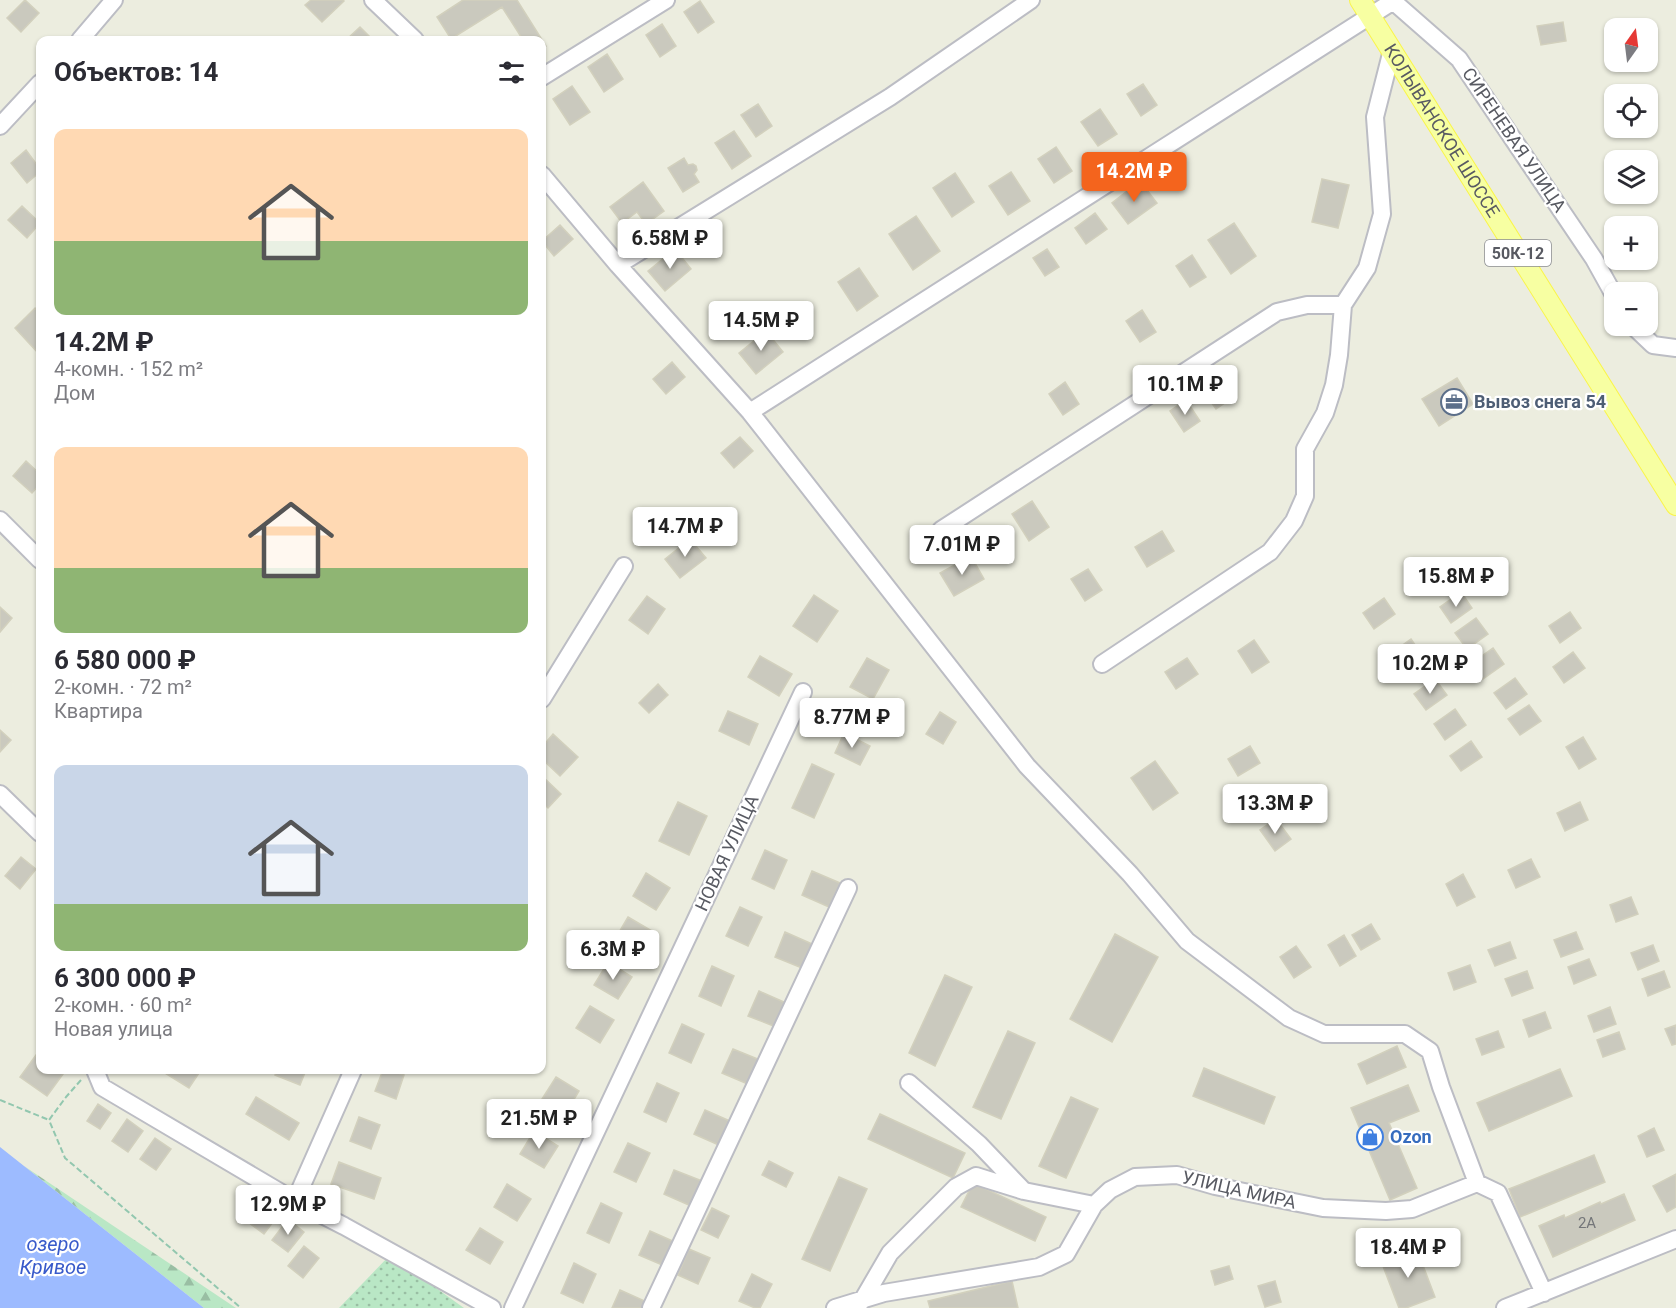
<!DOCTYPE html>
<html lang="ru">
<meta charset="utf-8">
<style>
:root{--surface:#fff;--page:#f7f7f7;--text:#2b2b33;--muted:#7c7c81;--accent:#f4641d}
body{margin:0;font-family:Roboto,sans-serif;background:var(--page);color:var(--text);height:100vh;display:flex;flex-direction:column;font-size:22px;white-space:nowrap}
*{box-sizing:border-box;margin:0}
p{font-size:20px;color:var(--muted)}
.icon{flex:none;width:33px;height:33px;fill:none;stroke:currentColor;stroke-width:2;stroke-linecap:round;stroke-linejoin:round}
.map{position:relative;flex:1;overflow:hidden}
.panel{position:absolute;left:36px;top:36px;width:510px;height:1038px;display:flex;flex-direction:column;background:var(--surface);border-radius:12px;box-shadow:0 2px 4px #0004}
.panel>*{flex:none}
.needle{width:39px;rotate:14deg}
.tools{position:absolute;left:1604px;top:18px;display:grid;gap:12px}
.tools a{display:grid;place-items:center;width:54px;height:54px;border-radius:12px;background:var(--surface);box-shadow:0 2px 4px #0004;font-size:30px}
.price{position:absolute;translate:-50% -51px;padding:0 14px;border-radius:6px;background:#fff;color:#222;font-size:20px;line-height:39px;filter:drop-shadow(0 2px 3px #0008)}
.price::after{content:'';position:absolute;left:50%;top:36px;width:18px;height:14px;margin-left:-9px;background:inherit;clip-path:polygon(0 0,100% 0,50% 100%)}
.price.selected{background:var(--accent);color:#fff}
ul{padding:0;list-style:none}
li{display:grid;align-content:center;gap:12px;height:318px;padding:0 18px}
li span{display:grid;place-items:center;height:186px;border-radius:12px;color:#555}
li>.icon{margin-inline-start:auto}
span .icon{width:108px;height:108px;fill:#fffc;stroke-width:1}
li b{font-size:26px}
h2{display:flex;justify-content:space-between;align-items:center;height:72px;padding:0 18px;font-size:26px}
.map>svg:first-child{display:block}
.forest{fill:url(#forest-firs)}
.garden{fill:url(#garden-dots)}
.water{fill:#9dbbff}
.building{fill:#cac9be;stroke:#d2d0bd;stroke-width:1.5}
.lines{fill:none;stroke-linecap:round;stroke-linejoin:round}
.minor-casing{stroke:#bcbdc4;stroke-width:20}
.major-casing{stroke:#faf54a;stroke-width:22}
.path{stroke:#92c7af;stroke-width:2;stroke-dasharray:6 3;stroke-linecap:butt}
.minor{stroke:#fff;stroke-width:16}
.major{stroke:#f7ffa2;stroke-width:20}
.labels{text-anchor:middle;stroke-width:4.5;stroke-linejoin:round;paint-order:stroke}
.number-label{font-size:15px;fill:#747679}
.shield{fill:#fff;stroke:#8a8c91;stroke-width:1.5}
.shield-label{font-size:16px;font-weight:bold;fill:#585a62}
.street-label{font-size:18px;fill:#585a62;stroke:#fff}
.service-label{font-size:18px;font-weight:bold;fill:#4e5e75;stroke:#fff;text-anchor:start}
.shop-label{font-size:18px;font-weight:bold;fill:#366cbe;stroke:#fff;text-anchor:start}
.water-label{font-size:20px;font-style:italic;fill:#385aca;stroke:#fff}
</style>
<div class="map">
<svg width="1676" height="1308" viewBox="0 0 1676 1308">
<defs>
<pattern id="forest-firs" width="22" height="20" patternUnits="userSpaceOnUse" patternTransform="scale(1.5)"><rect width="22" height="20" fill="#b9e7c5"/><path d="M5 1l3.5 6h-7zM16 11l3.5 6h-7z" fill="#99bea3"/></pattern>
<pattern id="garden-dots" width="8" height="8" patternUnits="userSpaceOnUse" patternTransform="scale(1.5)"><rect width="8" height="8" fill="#b9e7c5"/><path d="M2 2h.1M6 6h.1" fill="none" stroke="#99bea3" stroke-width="1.8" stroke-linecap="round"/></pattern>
</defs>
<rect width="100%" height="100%" fill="#eceddf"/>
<path class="forest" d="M24 1166 236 1308H204Z"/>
<path class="garden" d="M390 1255 464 1308H339Z"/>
<path class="water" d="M0 1147 24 1166 204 1308H0Z"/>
<path class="building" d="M25 0 39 13 21 32 7 18Z
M311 0H343L344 1 322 22 305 5Z
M463 0H517L546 46 542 49V40H523L502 7 451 39 437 17Z
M700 1 714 22 698 33 684 12Z
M1563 22 1566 41 1541 45 1537 26Z
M662 24 676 46 660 57 646 35Z
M360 27 373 40H346Z
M607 54 623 79 604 92 588 67Z
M1143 84 1157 105 1141 116 1127 94Z
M572 86 590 112 570 125 553 99Z
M758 104 772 126 756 137 741 115Z
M1100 109 1117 134 1098 146 1081 122Z
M734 131 751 156 732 169 715 143Z
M1056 147 1072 171 1054 183 1038 159Z
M26 150 40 169V172L27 183 11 163Z
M684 158 688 165 693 164 696 166 697 170 694 174 699 182 683 192 668 168Z
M1011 172 1030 201 1008 215 989 186Z
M955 173 974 202 952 217 933 188Z
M1322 179 1349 185 1338 228 1312 222Z
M1140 181 1157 203 1128 224 1112 203Z
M643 182 664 211 646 224 637 212 622 223 610 207Z
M22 206 40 223 27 238 8 220Z
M1095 213 1107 229 1086 244 1075 228Z
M916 216 940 251 913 270 889 234Z
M1234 223 1256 256 1231 274 1208 240Z
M560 225 573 239 554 256 542 241Z
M675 249 691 269 665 291 648 271Z
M1047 249 1059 267 1045 276 1033 258Z
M1192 255 1206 277 1190 287 1176 266Z
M859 268 878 296 857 311 838 282Z
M35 308 40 314V355L15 328Z
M1142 310 1156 332 1140 342 1126 321Z
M766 331 783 352 756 374 739 353Z
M672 362 685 377 666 394 653 379Z
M1217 377 1232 398 1216 409 1201 388Z
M1457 378 1473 404 1439 426 1422 399Z
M1065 382 1079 404 1063 415 1049 394Z
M1186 400 1200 421 1184 432 1170 411Z
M740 437 753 451 734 468 721 453Z
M26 461 40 474V484L32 493 13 476Z
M1032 501 1049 527 1029 541 1012 514Z
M1162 531 1174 551 1147 567 1135 547Z
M690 539 706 558 680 578 665 559Z
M971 556 984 579 954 596 940 573Z
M1446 564 1457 580 1436 594 1425 578Z
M1088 569 1102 590 1085 601 1071 579Z
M1461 592 1472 608 1451 623 1440 607Z
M814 595 838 611 817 642 793 626Z
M647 596 665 609 648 634 629 620Z
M1384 598 1395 614 1374 629 1363 613Z
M0 607 12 618 0 632Z
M1570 612 1581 628 1560 643 1549 626Z
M1476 618 1488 634 1467 649 1455 633Z
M1411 639 1422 655 1401 670 1390 654Z
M1254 640 1269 662 1252 673 1238 651Z
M1493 648 1504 664 1483 679 1472 663Z
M1573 652 1585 668 1564 683 1553 667Z
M760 656 792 674 779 696 748 677Z
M867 658 889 670 873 699 850 687Z
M1187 658 1198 674 1176 689 1165 672Z
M1515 678 1527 694 1506 709 1494 693Z
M1435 679 1447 695 1426 710 1414 694Z
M658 684 668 695 649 713 639 703Z
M1529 705 1541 721 1520 735 1508 719Z
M1455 709 1466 725 1445 740 1434 724Z
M728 711 758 724 749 745 719 731Z
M940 712 956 722 943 744 926 734Z
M0 730 11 740 0 752Z
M844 733 870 746 860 765 835 753Z
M553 734 578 757 560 776 542 759V747Z
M1583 737 1596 759 1579 769 1566 747Z
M1471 741 1482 757 1461 771 1450 756Z
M1250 746 1260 763 1238 776 1228 759Z
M1155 761 1178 793 1153 810 1131 778Z
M812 764 834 774 814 818 792 808Z
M542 776 561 794 548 808 542 802Z
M678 802 707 816 689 855 659 841Z
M1580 802 1588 820 1565 831 1557 813Z
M1276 819 1291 839 1275 851 1260 830Z
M765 850 787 860 774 889 752 879Z
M21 857 36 869 20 889 5 876Z
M1531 859 1540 877 1516 888 1508 870Z
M812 871 840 883 829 907 802 895Z
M646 873 670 888 656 910 633 896Z
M1463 874 1475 897 1457 906 1446 884Z
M1631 897 1638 914 1616 922 1610 905Z
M740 907 762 917 748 946 726 936Z
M628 917 652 931 638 954 615 939Z
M1371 924 1380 939 1361 950 1352 935Z
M785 932 812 944 802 968 775 957Z
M1576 932 1583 949 1561 957 1554 940Z
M1115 934 1158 957 1112 1042 1070 1019Z
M1344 935 1356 956 1340 966 1328 945Z
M1510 942 1516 958 1495 966 1488 950Z
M1653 945 1659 961 1638 970 1631 953Z
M1296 946 1311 967 1294 978 1280 957Z
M1589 959 1596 975 1574 984 1568 967Z
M608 962 632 977 618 999 594 985Z
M1470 965 1476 982 1454 990 1448 973Z
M712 966 734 976 721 1006 699 996Z
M1527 971 1533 988 1512 996 1505 979Z
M1664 971 1670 987 1648 996 1642 979Z
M945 975 972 987 935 1066 909 1053Z
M759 991 786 1003 776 1027 748 1016Z
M590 1006 614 1020 600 1043 576 1028Z
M1610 1007 1616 1024 1594 1032 1588 1016Z
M1545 1012 1551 1028 1529 1037 1523 1020Z
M682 1024 704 1034 691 1063 669 1053Z
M1676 1025V1044L1672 1045 1665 1029Z
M1008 1031 1035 1043 1001 1119 973 1107Z
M1498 1031 1504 1047 1482 1055 1476 1039Z
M1619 1032 1625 1049 1603 1057 1597 1040Z
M1397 1046 1406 1067 1367 1084 1358 1064Z
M733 1049 760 1060 750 1085 722 1073Z
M39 1051 40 1052V1070H66L47 1096 20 1077Z
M1204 1068 1275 1097 1264 1124 1193 1096Z
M1560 1069 1572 1096 1489 1131 1477 1103Z
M160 1070H201L189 1088Z
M277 1070H306L300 1085 275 1075Z
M383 1070H389L404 1075 396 1099 375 1091Z
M556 1077 579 1091 566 1113 542 1099Z
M657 1083 679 1093 666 1122 644 1112Z
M1408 1085 1419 1111 1389 1123 1417 1188 1390 1200 1351 1108Z
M256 1097 299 1123 289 1140 246 1114Z
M1071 1097 1098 1109 1066 1178 1039 1166Z
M98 1104 111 1113 100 1129 87 1121Z
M705 1110 732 1122 721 1146 694 1134Z
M880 1114 965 1153 953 1178 868 1139Z
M359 1117 380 1125 371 1149 350 1141Z
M127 1119 143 1131 128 1152 112 1141Z
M1654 1128 1664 1150 1647 1157 1638 1136Z
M534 1131 558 1146 544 1168 520 1154Z
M155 1138 171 1149 156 1170 140 1159Z
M628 1143 650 1153 636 1182 614 1172Z
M1594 1155 1605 1182 1520 1217 1509 1189Z
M769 1161 793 1173 786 1187 762 1175Z
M339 1162 381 1178 374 1199 331 1184Z
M674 1170 702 1181 691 1206 664 1194Z
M1676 1174V1207L1667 1212 1653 1186Z
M839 1177 867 1189 830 1271 802 1259Z
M973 1183 1046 1217 1035 1241 961 1207Z
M507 1184 531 1199 517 1221 494 1207Z
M1624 1194 1635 1220 1553 1257 1539 1226 1564 1215 1565 1218 1600 1202 1601 1204Z
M264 1202 279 1214 264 1234 248 1222Z
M601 1203 622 1213 609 1243 587 1233Z
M712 1208 729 1216 718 1238 701 1230Z
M288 1219 304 1232 288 1252 272 1240Z
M480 1228 503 1242 490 1264 466 1250Z
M650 1231 677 1243 667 1267 639 1255Z
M304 1246 319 1258 303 1278 288 1266Z
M1416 1247 1435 1297 1406 1308H1399L1381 1261Z
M689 1249 710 1258 698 1284 678 1275Z
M574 1263 596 1274 583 1303 561 1293Z
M1229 1266 1233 1279 1215 1285 1211 1271Z
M752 1274 772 1284 760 1308H755L739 1301Z
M1012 1281 1018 1308H930L928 1301Z
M1275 1281 1281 1302 1265 1307 1258 1286Z
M620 1290 647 1302 644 1308H612Z"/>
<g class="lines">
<defs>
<path id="minor" d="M373 0 415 40
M1394 2 1459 59 1594 259 1614 295
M80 40 114 0
M542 77 666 0
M0 126 40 83
M542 175 618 265 750 412 1027 766 1130 874 1187 941 1289 1018 1324 1034H1405L1430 1051 1441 1087 1477 1183
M618 265 890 97 1031 0
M1633 326 1653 345 1676 348
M750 412 1395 0
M0 520 40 560
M941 530 1277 312 1307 305H1343L1367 268 1382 214 1375 117 1392 50
M1102 664 1270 552 1294 521 1305 496V449L1325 413 1334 385 1339 355 1343 305
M542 699 624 566
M0 794 40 833
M95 1070 102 1087 295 1201 344 1226 492 1308
M909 1083 979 1144 1022 1189
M295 1201 353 1070
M862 1301 890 1253 956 1187 976 1176 1024 1191 1094 1205
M513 1308 803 692
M651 1308 848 888
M835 1308 884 1293 1039 1267 1066 1254 1094 1205 1110 1190 1135 1177 1177 1175 1215 1186 1323 1208 1386 1211 1412 1209 1477 1183 1498 1193 1544 1293
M1505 1308 1676 1239"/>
<g id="major">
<path id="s1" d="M1360 0 1676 505"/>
</g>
</defs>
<use href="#minor" class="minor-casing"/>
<use href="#major" class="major-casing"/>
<path class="path" d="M81 1080 66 1097 49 1120 65 1158 241 1308
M0 1100 49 1120"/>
<use href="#minor" class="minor"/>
<use href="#major" class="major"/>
</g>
<defs>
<symbol id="office-ring" viewBox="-11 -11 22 22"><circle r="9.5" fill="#fff" stroke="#5c6f8a" stroke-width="1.5"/><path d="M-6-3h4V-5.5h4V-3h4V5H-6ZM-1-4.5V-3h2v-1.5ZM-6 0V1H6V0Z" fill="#5c6f8a"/></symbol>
<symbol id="shop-ring" viewBox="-11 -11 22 22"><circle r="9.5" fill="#fff" stroke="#3f7fe0" stroke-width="1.5"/><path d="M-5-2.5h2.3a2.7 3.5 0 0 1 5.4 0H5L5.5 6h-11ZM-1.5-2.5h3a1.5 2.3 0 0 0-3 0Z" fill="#3f7fe0"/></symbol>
</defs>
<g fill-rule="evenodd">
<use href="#office-ring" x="1439" y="387" width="30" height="30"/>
<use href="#shop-ring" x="1355" y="1122" width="30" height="30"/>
</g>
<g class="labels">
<g class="number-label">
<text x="1587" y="1228">2А</text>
</g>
<rect class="shield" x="1485" y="240" width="66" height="26" rx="4.5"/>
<g class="shield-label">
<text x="1518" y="259">50К-12</text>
</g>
<g class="street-label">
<text dy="6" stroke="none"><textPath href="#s1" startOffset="154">КОЛЫВАНСКОЕ ШОССЕ</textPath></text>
<text transform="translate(1514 140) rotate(56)" y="6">СИРЕНЕВАЯ УЛИЦА</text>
<text transform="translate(727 853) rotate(-65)" y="6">НОВАЯ УЛИЦА</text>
<text transform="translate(1239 1190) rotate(13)" y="6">УЛИЦА МИРА</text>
</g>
<g class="service-label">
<text x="1474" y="408">Вывоз снега 54</text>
</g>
<g class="shop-label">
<text x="1390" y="1143">Ozon</text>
</g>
<g class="water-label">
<text x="53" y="1251">озеро<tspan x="53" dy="23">Кривое</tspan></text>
</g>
</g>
</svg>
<div class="tools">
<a><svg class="needle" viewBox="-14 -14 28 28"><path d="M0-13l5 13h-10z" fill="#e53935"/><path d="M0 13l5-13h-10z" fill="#7c7c81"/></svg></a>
<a><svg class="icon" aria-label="locate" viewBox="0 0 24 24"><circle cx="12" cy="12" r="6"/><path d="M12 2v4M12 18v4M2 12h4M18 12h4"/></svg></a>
<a><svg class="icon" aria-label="layers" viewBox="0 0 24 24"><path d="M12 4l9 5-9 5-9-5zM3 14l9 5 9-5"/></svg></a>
<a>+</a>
<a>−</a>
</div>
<b class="price selected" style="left:1134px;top:203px">14.2M ₽</b>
<b class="price" style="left:670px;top:270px">6.58M ₽</b>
<b class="price" style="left:761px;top:352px">14.5M ₽</b>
<b class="price" style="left:1185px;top:416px">10.1M ₽</b>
<b class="price" style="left:685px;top:558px">14.7M ₽</b>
<b class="price" style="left:962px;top:576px">7.01M ₽</b>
<b class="price" style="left:1456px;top:608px">15.8M ₽</b>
<b class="price" style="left:1430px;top:695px">10.2M ₽</b>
<b class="price" style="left:852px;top:749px">8.77M ₽</b>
<b class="price" style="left:1275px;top:835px">13.3M ₽</b>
<b class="price" style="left:613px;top:981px">6.3M ₽</b>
<b class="price" style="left:539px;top:1150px">21.5M ₽</b>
<b class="price" style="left:288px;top:1236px">12.9M ₽</b>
<b class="price" style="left:1408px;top:1279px">18.4M ₽</b>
<section class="panel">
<h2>Объектов: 14<svg class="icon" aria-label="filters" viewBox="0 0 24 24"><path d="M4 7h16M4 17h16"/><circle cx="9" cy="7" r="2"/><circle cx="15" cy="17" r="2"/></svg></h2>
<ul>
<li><span style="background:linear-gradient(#ffd9b3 60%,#8fb573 0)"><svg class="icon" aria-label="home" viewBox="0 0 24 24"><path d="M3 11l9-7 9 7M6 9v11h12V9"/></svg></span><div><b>14.2M ₽</b><p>4-комн. · 152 m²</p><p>Дом</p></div></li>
<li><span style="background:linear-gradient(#ffd9b3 65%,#8fb573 0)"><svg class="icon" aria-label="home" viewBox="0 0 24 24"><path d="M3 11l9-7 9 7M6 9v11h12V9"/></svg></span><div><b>6 580 000 ₽</b><p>2-комн. · 72 m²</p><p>Квартира</p></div></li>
<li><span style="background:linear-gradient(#c9d6e8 75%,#8fb573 0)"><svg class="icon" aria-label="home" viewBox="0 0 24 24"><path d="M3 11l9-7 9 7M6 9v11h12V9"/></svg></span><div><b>6 300 000 ₽</b><p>2-комн. · 60 m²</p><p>Новая улица</p></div></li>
</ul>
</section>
</div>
